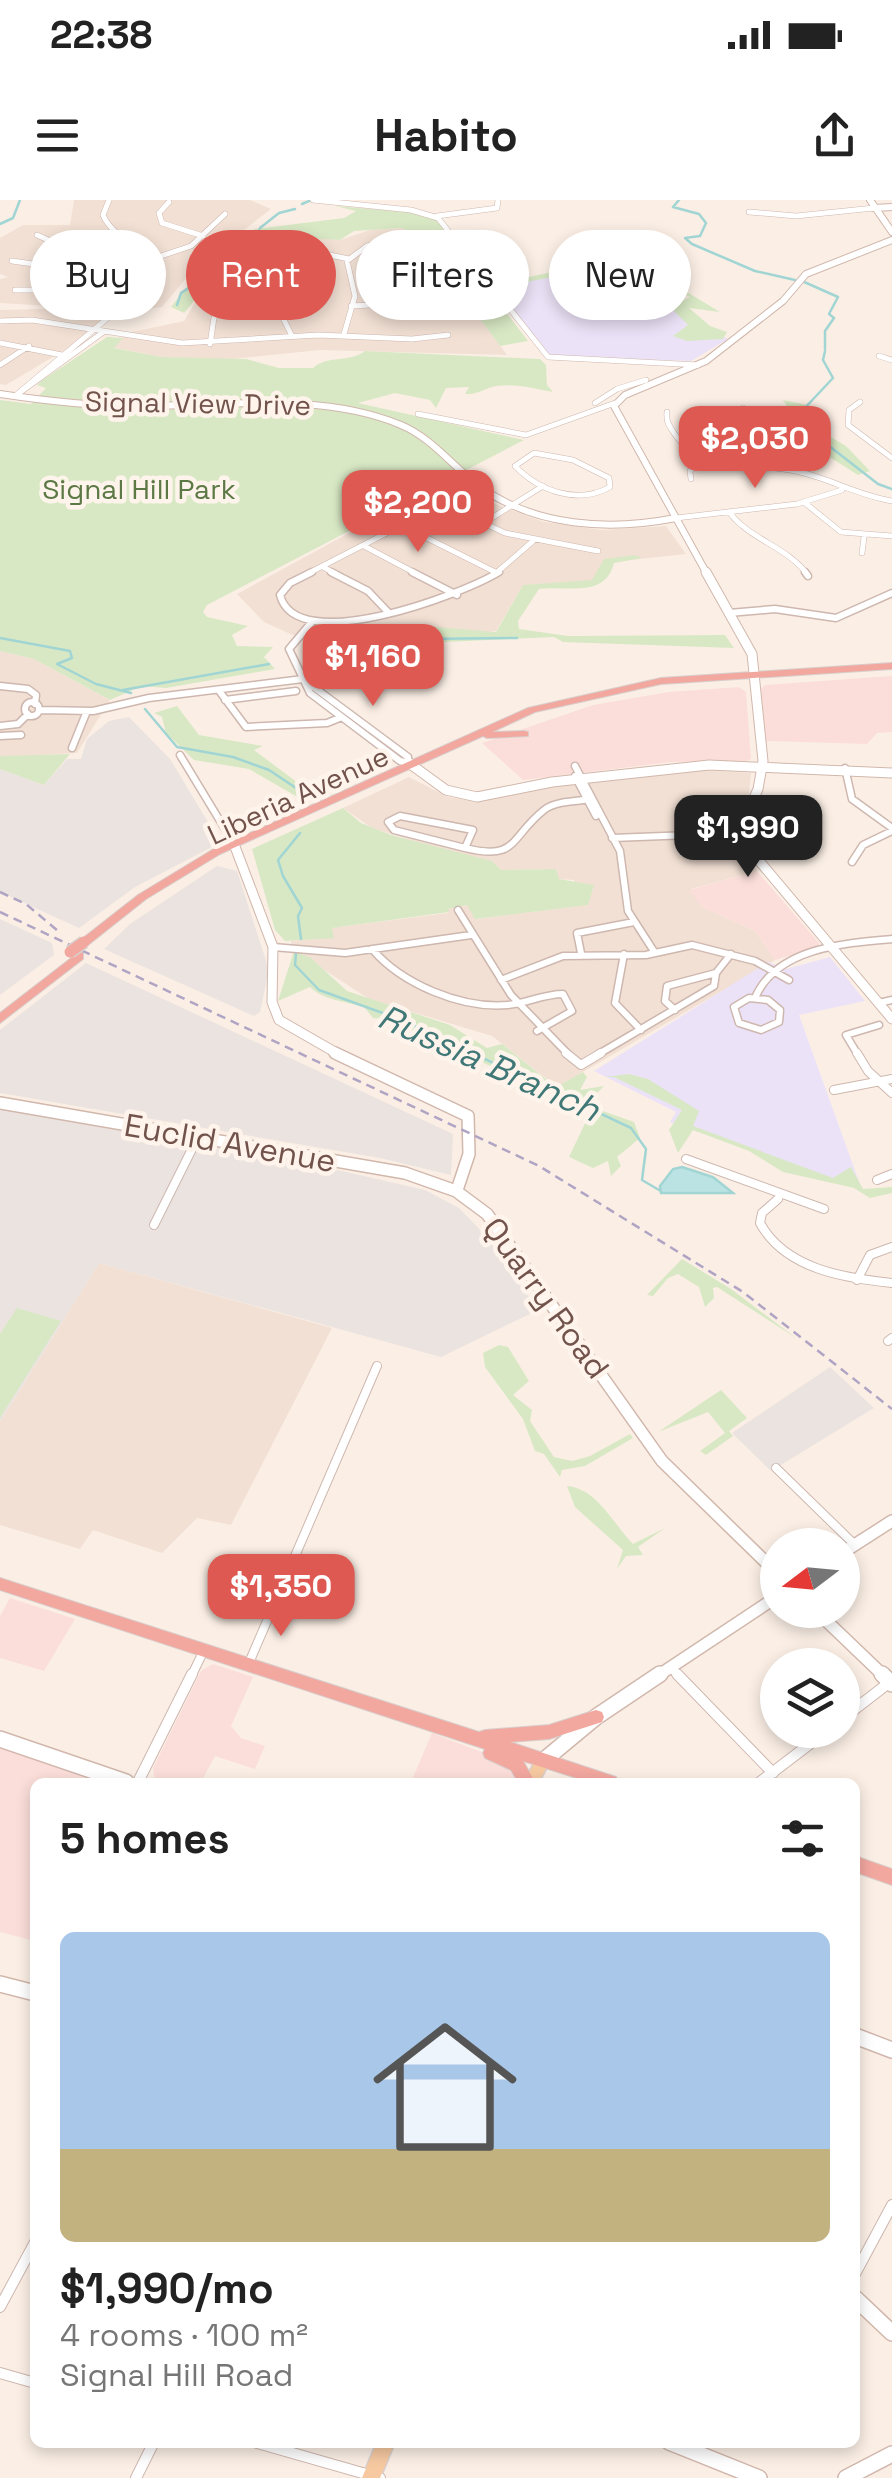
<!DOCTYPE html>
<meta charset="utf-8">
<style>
:root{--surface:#fff;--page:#f2f2f2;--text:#222;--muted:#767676;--accent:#de5951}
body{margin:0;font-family:"Space Grotesk",sans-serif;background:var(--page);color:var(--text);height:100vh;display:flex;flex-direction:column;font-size:38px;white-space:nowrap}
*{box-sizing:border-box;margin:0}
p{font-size:32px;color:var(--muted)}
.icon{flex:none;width:55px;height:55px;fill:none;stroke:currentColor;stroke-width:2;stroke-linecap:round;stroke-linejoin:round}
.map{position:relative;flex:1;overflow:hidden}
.sheet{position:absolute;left:30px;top:1578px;width:830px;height:670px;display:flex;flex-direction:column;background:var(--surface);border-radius:15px;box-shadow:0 5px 15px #0003}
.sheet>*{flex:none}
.guide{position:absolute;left:30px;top:30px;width:832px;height:90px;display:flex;gap:20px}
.needle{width:65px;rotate:254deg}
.buttons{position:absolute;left:760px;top:1328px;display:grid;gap:20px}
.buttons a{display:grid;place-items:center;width:100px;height:100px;border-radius:50%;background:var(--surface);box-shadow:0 5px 15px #0003;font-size:50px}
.price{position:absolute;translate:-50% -85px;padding:0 22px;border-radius:20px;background:var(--accent);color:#fff;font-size:32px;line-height:65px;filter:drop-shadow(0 2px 5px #0008)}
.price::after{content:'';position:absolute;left:50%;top:60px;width:30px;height:22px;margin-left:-15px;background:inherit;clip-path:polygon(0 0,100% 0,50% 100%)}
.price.active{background:#222;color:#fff}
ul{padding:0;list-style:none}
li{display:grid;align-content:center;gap:20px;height:530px;padding:0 30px}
li span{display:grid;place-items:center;height:310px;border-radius:15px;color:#555}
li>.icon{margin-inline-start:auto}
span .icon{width:180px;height:180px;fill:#fffc;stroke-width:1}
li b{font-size:42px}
h2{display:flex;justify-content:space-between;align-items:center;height:120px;padding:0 30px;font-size:42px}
.chip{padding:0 35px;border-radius:45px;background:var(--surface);box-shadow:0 5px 15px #0003;font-size:35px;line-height:90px}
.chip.active{background:var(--accent);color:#fff}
.status{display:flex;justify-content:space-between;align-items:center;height:70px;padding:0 50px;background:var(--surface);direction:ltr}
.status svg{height:28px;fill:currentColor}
header{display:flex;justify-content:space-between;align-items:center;height:130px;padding:0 30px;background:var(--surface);font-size:45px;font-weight:700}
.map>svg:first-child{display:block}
.residential{fill:#f2e0d4}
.commercial{fill:#fbded9}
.industrial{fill:#ebe3df}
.education{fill:#ece2f7}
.green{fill:#d8e8c4}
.water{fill:#bbe3e3;stroke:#a1d5d4;stroke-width:2.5}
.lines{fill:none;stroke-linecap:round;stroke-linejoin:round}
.stream{stroke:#a1d5d4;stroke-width:2.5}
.street-far3-casing{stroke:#ceb7af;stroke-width:6}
.street-far2-casing{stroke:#ceb7af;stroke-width:9}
.street-far1-casing{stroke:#ceb7af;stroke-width:10}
.street-casing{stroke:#ceb7af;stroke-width:12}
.secondary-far3-casing{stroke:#d1b7ac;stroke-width:8}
.secondary-far2-casing{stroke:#d1b7ac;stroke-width:11}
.secondary-far1-casing{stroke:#d1b7ac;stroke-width:14}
.secondary-casing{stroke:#d1b7ac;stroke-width:18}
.primary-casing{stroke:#d8cfcd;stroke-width:3}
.highway-casing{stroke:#d8cfcd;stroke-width:2}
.street-far3{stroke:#fff;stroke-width:5}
.street-far2{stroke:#fff;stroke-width:6}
.street-far1{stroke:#fff;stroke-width:8}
.street{stroke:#fff;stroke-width:10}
.secondary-far3{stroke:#fff;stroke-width:6}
.secondary-far2{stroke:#fff;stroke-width:9}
.secondary-far1{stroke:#fff;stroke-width:11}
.secondary{stroke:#fff;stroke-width:15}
.primary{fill:#f6c9a1;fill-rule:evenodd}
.highway{fill:#f2a79f;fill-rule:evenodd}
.rail{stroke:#b0a4c4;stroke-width:2.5;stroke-dasharray:9 6;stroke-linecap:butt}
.highway-bridge-casing{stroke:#d8cfcd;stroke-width:14;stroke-linecap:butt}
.highway-bridge{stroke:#f2a79f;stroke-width:11}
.labels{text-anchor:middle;stroke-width:9;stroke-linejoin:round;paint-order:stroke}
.far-street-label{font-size:28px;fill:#72534c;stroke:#fef4eb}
.far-park-label{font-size:28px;fill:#5c7844;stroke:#fef4eb}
.street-label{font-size:32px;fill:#72534c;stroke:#fef4eb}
.water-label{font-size:35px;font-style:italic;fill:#407777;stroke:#fef4eb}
</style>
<div class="status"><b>22:38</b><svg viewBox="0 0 49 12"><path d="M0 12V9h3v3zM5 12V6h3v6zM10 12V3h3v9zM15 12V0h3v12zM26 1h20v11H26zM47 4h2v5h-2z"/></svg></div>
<header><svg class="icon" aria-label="menu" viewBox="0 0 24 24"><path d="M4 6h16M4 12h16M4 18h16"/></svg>Habito<svg class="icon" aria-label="share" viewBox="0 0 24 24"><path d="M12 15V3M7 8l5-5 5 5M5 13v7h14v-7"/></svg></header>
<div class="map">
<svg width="892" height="2278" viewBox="0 0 892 2278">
<rect width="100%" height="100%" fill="#fbefe5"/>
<path class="residential" d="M74 0H250L271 9 193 70 162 107 113 112 68 148 6 185 0 184V110L84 108 0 103V79L8 77 0 74V38L23 25H70Z
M402 28 423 38 424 49 380 67 388 76 447 74 507 155 320 150 223 160 162 157 111 147 127 133 184 121 203 89 238 59 308 72 280 57 282 41 297 36 340 40 370 30Z
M455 275 484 300 544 322 602 330 666 326 686 354 612 362 599 383 523 385 496 431 473 434 355 441 297 437 264 422 237 394Z
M0 451 34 459 110 500 77 553 0 557Z
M701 570 751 573 749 593 734 628 739 647 757 671 691 689 702 707 755 731 775 760 557 887 492 836 369 799 309 760 292 754 291 741 333 737 331 728 448 713V709L468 705 476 719 588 705 574 680 558 679 556 669 501 670 492 661 474 660 372 628 343 608 409 577 448 597 479 602 546 587Z
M99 1063 332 1128 231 1325 197 1318 162 1353 93 1330 80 1349 0 1325V1222Z"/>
<path class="commercial" d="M892 476V532L877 533 867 544 766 541 761 489 765 485Z
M739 487 746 492 751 559 747 561 671 562 523 580 482 543 593 505 669 492Z
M757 671 819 743V747L775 760 755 731 702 707 689 690Z
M10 1398 75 1419 44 1471 0 1458V1416Z
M213 1464 253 1477 231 1526 241 1538 265 1546 255 1569 215 1556 201 1582 155 1581 153 1568 201 1471Z
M432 1533 502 1560 519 1582H411Z
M0 1545 109 1582H35V1741L0 1732Z"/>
<path class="industrial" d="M129 517 170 559 217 637 210 648 135 687 79 728 0 692V569L44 585 67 559H81L87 539 109 521Z
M217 666 237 671 269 770 260 812 254 816 104 749 130 724Z
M0 719 52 743 54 755 0 795Z
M86 763 453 934 451 975 380 958 0 893V830Z
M0 907 285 958 425 990 459 1008 486 1036 538 1110 441 1157 99 1063 0 1222Z
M830 1167 874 1208 771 1271 732 1233Z"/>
<path class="education" d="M625 57 667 81 627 94 658 111 673 108 728 139 691 161 548 156 494 87Z
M830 757 865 801 799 815 862 990 670 922 676 912 594 871 768 762 786 769Z"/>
<path class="green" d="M335 6 421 13 436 20 467 61C438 65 412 78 388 76L379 66 424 49 423 38 402 28 354 31 340 40 275 36 270 38 273 51 314 74 296 82 297 90 292 89V78L286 73 238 59 214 77 184 113 171 107 190 83 189 74 222 44 239 46 253 39 250 32 255 29 344 18 356 11Z
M627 56 720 112 689 108 710 126 727 132 723 139 687 141 673 136 688 125 670 107 690 97 625 63 506 86 496 84Z
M474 70 528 141 500 146 447 74Z
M107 137 123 138 114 148 162 157 246 159 279 168H313C327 155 349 163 365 151L540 159 546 165 547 185 553 192C535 189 517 183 496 186 484 188 479 195 465 194L469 187 446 188 436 208 430 200 395 193 358 203 524 240 207 405 203 412 207 417 248 426 232 435 237 446 273 447 264 457 275 469 166 488 142 486 110 500 34 459 0 451V200L31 204 46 188 37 185 41 181Z
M783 200 816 207 817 229 846 246 870 271 858 275 812 246Z
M635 355 642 358 614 363C605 399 567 385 539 389L518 421 519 429 568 436 725 435 734 448 563 442 554 437 445 442 322 462 308 448 311 441 345 440 413 425 496 432 523 385 592 380 604 359Z
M177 506 199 535 263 546 254 550 310 592 301 599 249 569 194 560 166 533 162 517 154 513Z
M70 554 44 585 0 569V556Z
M343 608 361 623 391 635 492 661 501 670 556 669 559 679 594 685 588 705 475 719 467 705 448 709 449 712 332 728 334 738 285 741 275 730 252 649Z
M294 751 311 758 347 791 450 825 487 848 502 844 556 887 583 872 587 877 580 890 604 886 590 900 600 910 634 922 640 938 617 957 621 966 611 976 608 961 593 968 569 957 588 917 599 918V910L510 879V875L412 830 404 833 397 820 373 818 364 807C344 801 323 800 310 787L278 801Z
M629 874 648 879 699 911 693 926 833 978 851 967 863 989 892 987V993L870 998 854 988 783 972 749 951 693 930 678 953 669 930 682 910 614 877H604Z
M682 1059 731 1089 796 1138 717 1087 713 1088 714 1098 705 1107 699 1087 678 1074 668 1078 653 1096 647 1095Z
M17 1108 61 1121 0 1218V1134Z
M499 1145 508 1147 529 1181 513 1195 532 1210 530 1221 554 1257 572 1261 590 1256 630 1234 633 1238 585 1266 562 1270 560 1277 544 1254 535 1251 523 1219 485 1167 483 1153Z
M721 1190 747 1218 729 1231 733 1236 706 1255 700 1251 725 1233 708 1212 658 1232Z
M567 1286C598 1289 613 1324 633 1344L665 1328 638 1347 643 1355 626 1356 617 1369 623 1350 575 1307Z"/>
<path class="water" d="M682 967 713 977 733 993H661L660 986 673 969Z"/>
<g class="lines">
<path class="stream" d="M679 0 673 7 699 14 706 23 700 36 685 38 692 44 755 71 795 80
M302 4 309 1
M0 24 13 18 20 0
M260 28 279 13 295 9
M802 81 838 97 829 114 834 118 825 131V149
M177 105 181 93 258 42 259 30
M825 151 823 160 833 178 802 211 806 228 878 284 892 289
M0 438 70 451 72 458 57 464 96 484 131 493
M320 458 418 439 517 438
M123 490 269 464
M145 509 177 547 233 557 269 570 305 594 306 602
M300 633 278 660 283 676 302 708 298 716 301 739
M296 753 295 765 319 790 402 820 631 928 646 949 642 980 659 990"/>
<defs>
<path id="street-far3" d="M313 0 411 10 438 18 548 157 698 165
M169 2 159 13 162 23 203 36
M749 12 796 16 874 8
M437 16 497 8 498 0
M37 35 99 63 102 74 94 90
M310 51 349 59
M158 57 191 46 225 14
M12 61 62 68 99 63
M251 79 271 94 292 136
M15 90H94L137 97
M351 106 425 102
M0 121 32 120 182 143 318 135 412 139 448 135
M344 134 355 96 347 61 367 46 390 41
M0 143 62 155
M210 144 214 118 226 95
M879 156 892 160
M0 165 29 146
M15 196 160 74 161 64C144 43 114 41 103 15L109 0
M15 196 102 133
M860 202 849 210 848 225 892 258
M595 203 617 189 646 180
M743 208 774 241 773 266
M667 212C666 222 669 225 674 233 701 274 753 262 795 271 828 277 855 295 892 301
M418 214 526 235 615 203
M735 236 765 230
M534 253 573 260 609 278 610 287C578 305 539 291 515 266Z
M691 279 690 271 703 260
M429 297 505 333 598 351
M805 303 841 332 892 336
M729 312C750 340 786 346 807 374
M676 318 797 304 842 290
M482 324 543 286
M403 326 497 373
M364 346 417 374
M862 353 864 337
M323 367 336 374
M307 374 441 305
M495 374 533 341"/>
<path id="street-far2" d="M312 372 290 383 280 395C296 458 463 394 499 372
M331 372 368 391 388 412
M412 372 457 395
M805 372 808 376
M729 413 775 409 836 418 892 393
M311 423 289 449 310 493 400 561 409 563
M303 479 408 557 409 563
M0 486 28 489 36 495 35 504
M220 492 246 527 327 523 342 517
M225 500 296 491
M25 509a7 7 0 1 1 14 0a7 7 0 1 1-14 0Z
M41 510 93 511 149 498 303 479
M0 526 18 524 28 514
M0 536 21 535
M72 548 87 511
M180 555 234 644
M575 566 620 651 628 711 655 753
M845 568 852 599 892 628
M575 576 596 616
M400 616 473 630 465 648 394 630 388 622Z
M612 638 742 633
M465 648C518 661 509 638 544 610 555 601 578 601 592 599
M852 662 863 645 892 631
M458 710 511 795 569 855
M273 747 345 753 471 735
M372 749C402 784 461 809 508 805 527 803 544 794 563 794L572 811 537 831
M581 753 577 733 634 722
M624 754 615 803 641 830
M501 780 563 756 646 755 692 745 755 761 789 780
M749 798 768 800 780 810 779 822 761 830 739 823 734 807Z
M755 798C776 748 844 743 892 739
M879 803 892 800
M675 810 665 801 667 786 716 773 731 754
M597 855 714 786 716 773
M858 855 846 835 879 825"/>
<path id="street-far1" d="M566 853 581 865 601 853
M857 853 868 871 892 893
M834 890 892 879
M686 959 824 1009
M877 980 892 974
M778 999 762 1013 760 1023C785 1069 844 1078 892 1083
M154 1025 198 937
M857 1080 870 1055 892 1047
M888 1141 892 1138
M776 1268 855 1345
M248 1465 377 1166
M670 1467 680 1477
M191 1477 204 1450"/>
<path id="street" d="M677 1474 773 1573
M842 1519 890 1482
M138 1582 192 1474
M760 1582 828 1530
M855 2074 892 2005
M0 2107 35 2042
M0 2173 35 2183
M254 2242 380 2278
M136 2278 154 2242"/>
<path id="secondary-far3" d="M870 0 892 32
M874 8 892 7
M0 194C46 201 90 206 136 206 221 206 320 191 401 225 432 238 452 266 479 286 535 327 609 331 676 318
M707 374 614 206 625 195 706 161 783 101 806 74 892 40"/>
<path id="secondary-far2" d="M706 372 752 454 763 561 758 589 743 623 745 644 892 819
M409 563 446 590 477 597 552 582 709 565 892 573
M234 644 273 747 272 802 279 820 340 855"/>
<path id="secondary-far1" d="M335 853 468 916 469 954 457 990
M0 903 405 973 456 991 487 1014 662 1261 778 1374
M842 1353 892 1321
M815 1410 885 1477
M656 1477 778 1396"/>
<path id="secondary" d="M882 1474 892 1484
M0 1539 126 1582
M543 1561 596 1517 660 1474
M0 1784 35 1793
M855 1836 892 1850
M855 2098 892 2133
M669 2242 759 2278
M846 2278 892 2254"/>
<path id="primary" d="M543 1554 548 1556 550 1561 539 1582H524L538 1556Z
M377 2242H395L380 2278H362Z"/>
<path id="highway" d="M892 463V469L661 484 535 512 492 532 524 531 528 532V536L487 538 483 536 220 654 146 699 88 745H80L78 742 138 695 212 650 528 508 661 478Z
M79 752 83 753V759L0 823V813Z
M0 1378 479 1532 485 1530 549 1525 596 1510 602 1512 604 1517 602 1522 549 1539 510 1542 610 1575 616 1577 618 1582H589L523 1561 535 1582H518L511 1570 485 1558 483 1553 485 1549 0 1390Z
M855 1656 892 1669V1685L855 1672Z"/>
</defs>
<use href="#street-far3" class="street-far3-casing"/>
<use href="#street-far2" class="street-far2-casing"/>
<use href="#street-far1" class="street-far1-casing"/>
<use href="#street" class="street-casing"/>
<use href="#secondary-far3" class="secondary-far3-casing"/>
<use href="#secondary-far2" class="secondary-far2-casing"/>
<use href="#secondary-far1" class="secondary-far1-casing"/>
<use href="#secondary" class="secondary-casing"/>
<use href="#primary" class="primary-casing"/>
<use href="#highway" class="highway-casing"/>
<use href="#street-far3" class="street-far3"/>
<use href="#street-far2" class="street-far2"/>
<use href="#street-far1" class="street-far1"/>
<use href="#street" class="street"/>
<use href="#secondary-far3" class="secondary-far3"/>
<use href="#secondary-far2" class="secondary-far2"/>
<use href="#secondary-far1" class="secondary-far1"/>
<use href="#secondary" class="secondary"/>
<use href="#primary" class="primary"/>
<use href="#highway" class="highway"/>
<path class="rail" d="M0 692 26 704 58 731
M0 712 539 966 743 1092 892 1209"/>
<defs>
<path id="highway-bridge" d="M70 752 84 742"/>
</defs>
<use href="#highway-bridge" class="highway-bridge-casing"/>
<use href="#highway-bridge" class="highway-bridge"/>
</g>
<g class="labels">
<g class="far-street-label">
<text transform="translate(198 203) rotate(1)" y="10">Signal View Drive</text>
<text transform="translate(298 595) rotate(-25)" y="10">Liberia Avenue</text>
</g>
<g class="far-park-label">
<text x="139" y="299">Signal Hill Park</text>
</g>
<g class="street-label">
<text transform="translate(230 943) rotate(10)" y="11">Euclid Avenue</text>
<text transform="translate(546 1098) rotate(54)" y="11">Quarry Road</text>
</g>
<g class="water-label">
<text transform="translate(489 863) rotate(24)" y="12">Russia Branch</text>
</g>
</g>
</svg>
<div class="buttons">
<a><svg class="needle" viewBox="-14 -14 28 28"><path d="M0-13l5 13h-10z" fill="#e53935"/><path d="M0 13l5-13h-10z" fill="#767676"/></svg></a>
<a><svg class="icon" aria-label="layers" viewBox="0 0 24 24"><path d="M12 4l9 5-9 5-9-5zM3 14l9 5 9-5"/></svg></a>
</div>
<b class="price" style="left:755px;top:291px">$2,030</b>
<b class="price" style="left:418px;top:355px">$2,200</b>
<b class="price" style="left:373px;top:509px">$1,160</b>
<b class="price active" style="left:748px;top:680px">$1,990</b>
<b class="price" style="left:281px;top:1439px">$1,350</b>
<div class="guide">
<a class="chip">Buy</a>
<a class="chip active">Rent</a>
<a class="chip">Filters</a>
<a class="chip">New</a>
</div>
<section class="sheet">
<h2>5 homes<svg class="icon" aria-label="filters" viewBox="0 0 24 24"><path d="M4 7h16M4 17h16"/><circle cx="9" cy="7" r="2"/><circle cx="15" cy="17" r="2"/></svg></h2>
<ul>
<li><span style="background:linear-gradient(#a9c7e8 70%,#c2b280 0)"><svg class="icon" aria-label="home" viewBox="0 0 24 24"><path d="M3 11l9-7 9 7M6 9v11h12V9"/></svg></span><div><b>$1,990/mo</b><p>4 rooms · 100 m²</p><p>Signal Hill Road</p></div></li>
</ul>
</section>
</div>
